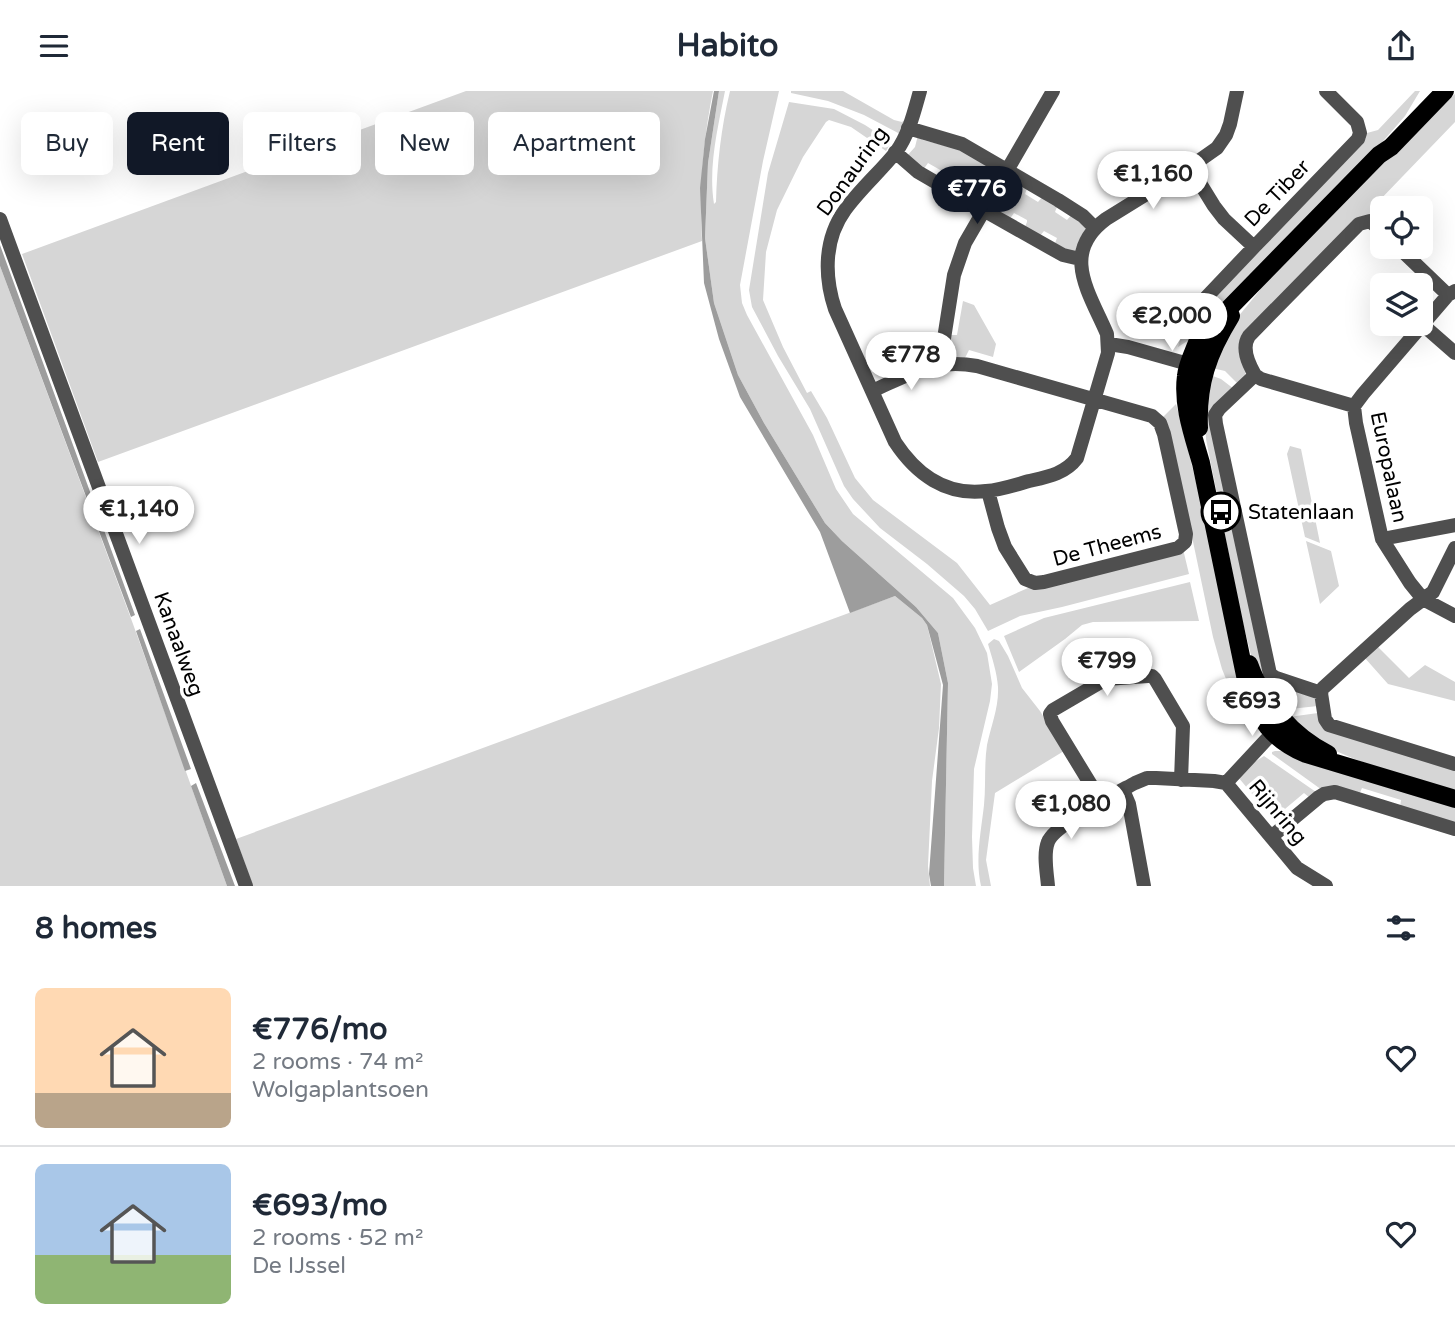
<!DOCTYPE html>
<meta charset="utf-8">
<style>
:root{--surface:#fff;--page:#f6f6f7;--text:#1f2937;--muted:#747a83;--line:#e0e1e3;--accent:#111827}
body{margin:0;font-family:"Varela Round",sans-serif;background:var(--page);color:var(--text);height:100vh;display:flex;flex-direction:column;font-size:26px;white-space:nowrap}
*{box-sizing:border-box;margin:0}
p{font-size:23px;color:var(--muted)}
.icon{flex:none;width:38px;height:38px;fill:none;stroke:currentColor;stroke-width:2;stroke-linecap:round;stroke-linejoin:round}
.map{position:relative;height:795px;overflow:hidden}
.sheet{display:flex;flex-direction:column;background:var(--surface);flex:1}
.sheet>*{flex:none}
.hud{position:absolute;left:21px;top:21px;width:700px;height:63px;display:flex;gap:14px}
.buttons{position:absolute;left:1370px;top:105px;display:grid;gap:14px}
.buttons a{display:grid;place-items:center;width:63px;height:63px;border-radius:10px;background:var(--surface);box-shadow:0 7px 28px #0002;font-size:35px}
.price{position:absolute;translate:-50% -60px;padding:0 16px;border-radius:24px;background:#fff;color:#222;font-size:23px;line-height:46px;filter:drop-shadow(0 2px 4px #0008)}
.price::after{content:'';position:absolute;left:50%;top:42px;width:21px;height:16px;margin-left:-10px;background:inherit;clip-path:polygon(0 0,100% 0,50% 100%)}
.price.current{background:var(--accent);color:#fff}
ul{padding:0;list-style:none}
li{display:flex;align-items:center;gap:21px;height:175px;padding:0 35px}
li+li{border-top:2px solid var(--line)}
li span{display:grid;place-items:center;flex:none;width:196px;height:140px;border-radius:10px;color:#555}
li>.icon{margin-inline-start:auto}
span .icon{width:84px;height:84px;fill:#fffc;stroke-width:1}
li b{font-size:30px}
h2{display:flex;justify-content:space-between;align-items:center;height:84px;padding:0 35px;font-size:30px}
.pill{padding:0 24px;border-radius:10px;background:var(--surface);box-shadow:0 7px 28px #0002;font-size:24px;line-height:63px}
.pill.current{background:var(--accent);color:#fff}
header{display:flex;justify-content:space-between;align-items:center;height:91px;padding:0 35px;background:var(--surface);font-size:32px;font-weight:700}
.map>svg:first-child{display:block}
.green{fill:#d6d6d6}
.water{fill:#9d9d9d}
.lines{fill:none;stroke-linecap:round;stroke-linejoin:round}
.minor{stroke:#4f4f4f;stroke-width:14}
.major{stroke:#000;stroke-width:18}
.labels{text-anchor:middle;stroke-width:7;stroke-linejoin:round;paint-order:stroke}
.street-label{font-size:21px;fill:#000;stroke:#fff}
.poi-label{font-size:21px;fill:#000;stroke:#fff;text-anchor:start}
</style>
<header><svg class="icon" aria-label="menu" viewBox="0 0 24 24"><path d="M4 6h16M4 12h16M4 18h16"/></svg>Habito<svg class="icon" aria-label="share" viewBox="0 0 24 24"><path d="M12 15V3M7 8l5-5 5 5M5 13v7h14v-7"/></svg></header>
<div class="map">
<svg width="1455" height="795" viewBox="0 0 1455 795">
<rect width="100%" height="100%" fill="#fff"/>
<path class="green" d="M466 0H713C703 50 699 99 702 150L98 371 22 163Z
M719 0H725C718 36 708 76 714 113L716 111C717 74 721 37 730 0H779L763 70 740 194 742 212 747 224 813 344 836 398 853 423 953 507 975 537 987 562 992 593 990 610 974 678 972 746 973 777 976 795H944L948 592 938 542 916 516 842 450 825 432 764 332 738 284 714 212 705 147 708 72Z
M791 0H843L894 29 902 31 906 28 900 43 864 24 828 10 791 2Z
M1415 0H1420L1405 25 1371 64 1189 249 1178 256 1183 238 1366 47 1367 42 1378 39Z
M1455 3V31L1376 113 1369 125 1244 244 1246 280 1245 285 1238 293 1225 280 1212 277 1233 232 1260 199 1259 197 1429 23 1445 12Z
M789 11 834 18 865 34 891 51 886 60 851 36 829 29 826 31 803 66 777 119 766 161 763 209 783 256 807 302 811 300 827 327 855 387 873 409 957 472 990 514 1028 497H1036L1183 458 1189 483 1062 516 1020 525 988 540 975 518 964 505 927 473 880 437 853 408 844 395 810 318 778 265 752 216 749 199 768 82Z
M918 44 923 49 946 55 950 53 1000 79 983 113 968 105 971 97 958 90 952 96 938 88 942 80 928 72 923 79 906 66 915 56Z
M1007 85 1028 95 1025 103 1038 111 1044 104 1058 113 1055 121 1067 129 1073 122 1088 135 1080 147 1075 162 1054 155 1057 147 1044 140 1039 146 1024 138 1027 131V129L1014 122 1009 129 990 118Z
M0 175 133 533 227 795H0Z
M963 210 974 214 996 253 993 266 969 259 965 267C944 266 947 262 951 244H957Z
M1210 284 1221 288 1234 298 1217 316 1268 583 1312 602 1318 615 1281 619 1253 572 1241 524 1206 348 1205 324Z
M1176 313 1183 338 1250 613V637L1245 635 1222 578 1213 546 1169 336 1162 327Z
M1290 355 1301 358 1320 452 1305 446 1287 363Z
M1306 450 1331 460 1339 495 1320 513Z
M1190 491 1199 530 1093 531 1082 534 1065 548 1019 581 1004 545 1044 527Z
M895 505 922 527 927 534 941 593 939 637 932 690 928 775 930 795H253L236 748Z
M994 548 999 550 1008 565 1022 597 1040 620 1064 660 995 702 986 769 991 795H981C975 768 981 741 984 714 986 694 984 674 987 654 991 635 999 616 998 596 997 581 992 567 988 553Z
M1377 555 1409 587 1425 574 1455 591V610L1388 593 1364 566Z
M1318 622 1455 679V700C1408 685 1355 674 1313 647 1304 642 1296 633 1289 626Z
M1275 660H1282L1327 676 1455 715V734L1400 716 1401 709 1362 697 1359 704 1322 699 1272 663V661Z
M1264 665 1316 701 1310 707 1304 702 1279 723 1283 729 1278 734 1238 686 1253 672Z"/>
<path class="water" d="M714 0H719L708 72 705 147 714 212 738 284 764 332 825 432 842 450 916 516 938 542 948 592 944 795H931L929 783 943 594 927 534 922 527 895 505 850 522 820 441 740 306 719 248 704 192 700 97 705 48Z
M0 154 135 524 131 526 0 175Z
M140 538 191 678 185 680 136 540Z
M196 692 235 795H227L191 695Z"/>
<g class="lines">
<path class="minor" d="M920 0C914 21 909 43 896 61 880 81 860 98 845 119 824 148 824 185 835 218L895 351C916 383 946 405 986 400 1000 399 1015 394 1029 390 1047 386 1065 383 1077 367L1108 262 1107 243C1089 201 1060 162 1106 128L1190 76 1217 57 1226 44 1230 33 1237 0
M908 37 962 53 1058 109 1083 125 1095 137
M895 61 918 81 992 124 1063 164 1080 168
M1190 76 1214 115 1224 128 1254 156 1358 48 1360 42 1357 31 1326 0
M0 128 246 795
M1398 156 1448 204
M1455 200 1448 204 1363 303 1354 315 1356 332 1382 448 1410 492 1423 508 1455 525
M1423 234 1455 262
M1179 235 1254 156
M1109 253 1128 256 1199 276
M940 273 954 184 965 152 1053 0
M1255 284 1219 318 1215 324 1216 333 1270 583 1276 587 1321 602
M1255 284C1248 272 1241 257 1249 245L1359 133 1370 130 1382 140
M1255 284 1261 288 1354 315
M872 300C910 283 934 267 977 275L1152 325 1160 332 1164 343 1186 443 1185 451 1178 457 1044 491 1035 492 1025 488 1005 456 998 437 988 400
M1382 448 1455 434
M1321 602 1323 597 1410 518 1433 501 1455 457
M1321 602 1325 628 1329 634 1455 673
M1226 692 1280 634
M1123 699 1129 713 1144 795
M1102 712 1052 630 1050 623 1053 619 1106 588 1148 585H1152L1155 588 1183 635 1181 689
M1271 746 1319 706 1324 703 1335 701 1455 738
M1048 795C1047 782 1043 763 1048 751 1054 734 1117 702 1135 692L1147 687H1156L1214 690 1226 692 1297 777 1326 795"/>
<path class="major" d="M1445 0 1391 56 1379 64 1198 249C1194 260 1187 273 1186 285 1182 314 1193 344 1201 372L1247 594C1257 628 1273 649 1306 663L1455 708
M1199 337C1197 293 1208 262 1231 225
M1249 573C1262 610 1293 646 1328 663"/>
</g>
<defs>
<symbol id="bus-ring" viewBox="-11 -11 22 22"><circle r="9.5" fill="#fff" stroke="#000" stroke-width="1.5"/><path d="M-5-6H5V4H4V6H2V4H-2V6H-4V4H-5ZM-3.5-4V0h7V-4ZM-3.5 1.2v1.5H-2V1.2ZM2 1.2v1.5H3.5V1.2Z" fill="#000"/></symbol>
</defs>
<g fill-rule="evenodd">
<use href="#bus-ring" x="1199" y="399" width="44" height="44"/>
</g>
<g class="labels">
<g class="street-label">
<text transform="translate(852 80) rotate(-54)" y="7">Donauring</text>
<text transform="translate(1277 102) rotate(-46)" y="7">De Tiber</text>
<text transform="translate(1389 376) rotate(78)" y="7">Europalaan</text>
<text transform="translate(1107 454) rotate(-15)" y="7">De Theems</text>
<text transform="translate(179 553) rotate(70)" y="7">Kanaalweg</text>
<text transform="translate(1278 721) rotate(50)" y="7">Rijnring</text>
</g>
<g class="poi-label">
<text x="1248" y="428">Statenlaan</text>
</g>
</g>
</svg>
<div class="buttons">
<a><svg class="icon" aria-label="locate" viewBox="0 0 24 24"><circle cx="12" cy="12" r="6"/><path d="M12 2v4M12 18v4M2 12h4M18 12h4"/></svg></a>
<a><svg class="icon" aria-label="layers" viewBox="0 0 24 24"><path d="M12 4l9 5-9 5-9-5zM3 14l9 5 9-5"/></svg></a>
</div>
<b class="price" style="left:1153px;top:120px">€1,160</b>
<b class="price current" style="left:977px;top:135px">€776</b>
<b class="price" style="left:1172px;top:262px">€2,000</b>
<b class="price" style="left:911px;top:301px">€778</b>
<b class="price" style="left:139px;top:455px">€1,140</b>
<b class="price" style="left:1107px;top:607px">€799</b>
<b class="price" style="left:1252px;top:647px">€693</b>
<b class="price" style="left:1071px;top:750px">€1,080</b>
<div class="hud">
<a class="pill">Buy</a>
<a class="pill current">Rent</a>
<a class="pill">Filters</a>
<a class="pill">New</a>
<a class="pill">Apartment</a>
</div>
</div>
<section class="sheet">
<h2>8 homes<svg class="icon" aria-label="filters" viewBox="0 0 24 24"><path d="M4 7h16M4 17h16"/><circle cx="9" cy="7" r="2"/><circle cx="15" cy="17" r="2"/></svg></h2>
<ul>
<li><span style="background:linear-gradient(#ffd9b3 75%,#b9a48a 0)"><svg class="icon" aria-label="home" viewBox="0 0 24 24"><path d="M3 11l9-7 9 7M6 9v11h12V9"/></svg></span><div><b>€776/mo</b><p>2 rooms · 74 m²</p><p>Wolgaplantsoen</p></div><svg class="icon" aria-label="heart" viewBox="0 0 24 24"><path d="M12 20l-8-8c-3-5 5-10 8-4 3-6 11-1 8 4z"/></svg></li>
<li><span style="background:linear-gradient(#a9c7e8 65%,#8fb573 0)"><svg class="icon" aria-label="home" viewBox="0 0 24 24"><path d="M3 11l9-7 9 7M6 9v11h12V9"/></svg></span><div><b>€693/mo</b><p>2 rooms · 52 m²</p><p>De IJssel</p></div><svg class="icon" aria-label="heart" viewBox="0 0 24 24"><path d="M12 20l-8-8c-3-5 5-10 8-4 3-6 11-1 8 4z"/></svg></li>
</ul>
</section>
